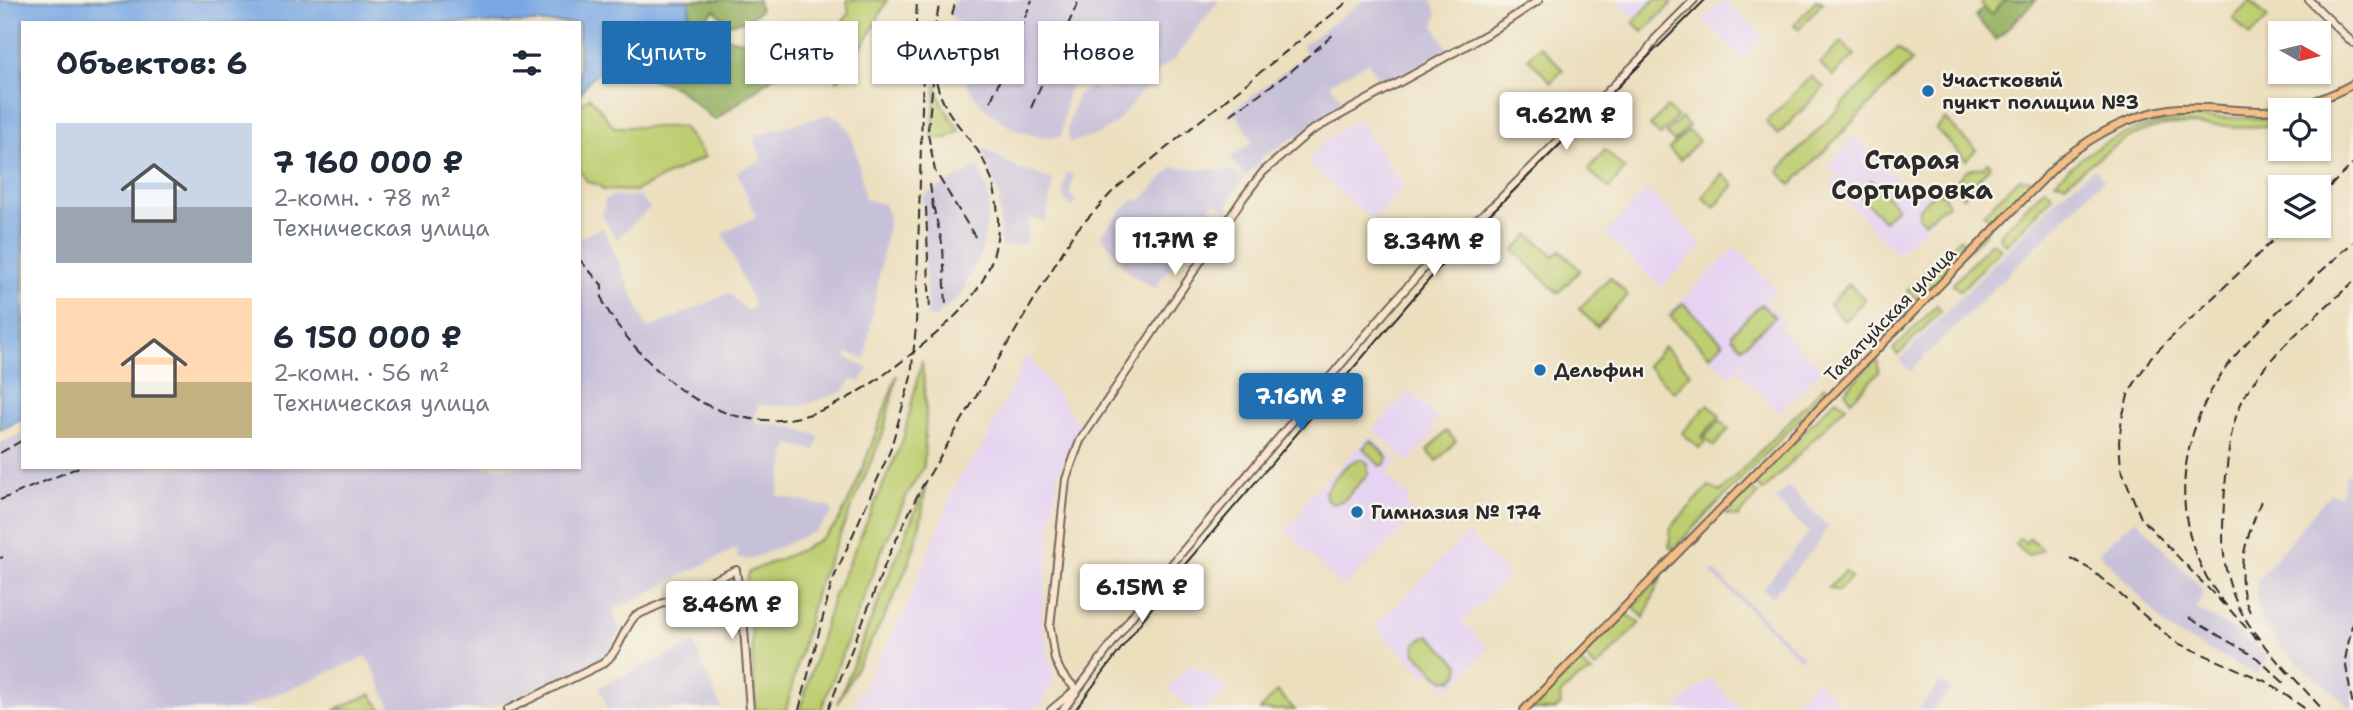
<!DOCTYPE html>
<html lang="ru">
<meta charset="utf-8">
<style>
:root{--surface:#fff;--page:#f6f6f7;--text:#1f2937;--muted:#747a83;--accent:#1f6fb2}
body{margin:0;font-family:"Shantell Sans",sans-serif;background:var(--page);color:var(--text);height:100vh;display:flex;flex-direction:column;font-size:26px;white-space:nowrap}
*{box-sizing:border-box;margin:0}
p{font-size:23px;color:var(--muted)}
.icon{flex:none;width:38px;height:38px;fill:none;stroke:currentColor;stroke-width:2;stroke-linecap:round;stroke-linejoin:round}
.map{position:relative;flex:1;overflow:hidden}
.side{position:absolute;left:21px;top:21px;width:560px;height:448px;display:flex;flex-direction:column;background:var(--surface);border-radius:0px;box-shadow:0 2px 5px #0004}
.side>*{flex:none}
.guide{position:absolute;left:602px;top:21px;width:665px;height:63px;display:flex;gap:14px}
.needle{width:46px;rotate:98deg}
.buttons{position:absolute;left:2268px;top:21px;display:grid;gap:14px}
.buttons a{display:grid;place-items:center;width:63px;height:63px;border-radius:0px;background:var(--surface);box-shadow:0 2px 5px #0004;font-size:35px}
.price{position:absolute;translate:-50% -60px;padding:0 16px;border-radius:7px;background:#fff;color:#222;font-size:23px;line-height:46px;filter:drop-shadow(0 2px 4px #0008)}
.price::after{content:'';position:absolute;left:50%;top:42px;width:21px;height:16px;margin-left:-10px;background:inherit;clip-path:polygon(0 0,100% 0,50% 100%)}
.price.active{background:var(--accent);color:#fff}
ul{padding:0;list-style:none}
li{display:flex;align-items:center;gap:21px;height:175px;padding:0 35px}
li span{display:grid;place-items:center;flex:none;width:196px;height:140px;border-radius:0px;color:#555}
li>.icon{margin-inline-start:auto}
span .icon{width:84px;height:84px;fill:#fffc;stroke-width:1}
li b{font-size:30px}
h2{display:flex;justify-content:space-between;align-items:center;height:84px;padding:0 35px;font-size:30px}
.pill{padding:0 24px;border-radius:0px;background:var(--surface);box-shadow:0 2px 5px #0004;font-size:24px;line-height:63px}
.pill.active{background:var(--accent);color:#fff}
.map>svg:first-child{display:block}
.built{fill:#e5d3f1}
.industrial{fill:#c7c0d9}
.green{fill:#bdcd70;stroke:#747c4e;stroke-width:2}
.forest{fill:#96b062;stroke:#606e46;stroke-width:2}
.water{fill:#79a8e3;stroke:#526a87;stroke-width:2}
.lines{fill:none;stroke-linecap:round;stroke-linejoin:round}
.secondary-casing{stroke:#6f6a5e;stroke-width:10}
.primary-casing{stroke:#6f6a5e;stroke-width:10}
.secondary{stroke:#fbe5cf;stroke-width:6}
.primary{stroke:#f6be87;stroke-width:6}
.tram{stroke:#2b2b2b;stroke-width:2}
.rail{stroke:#2b2b2b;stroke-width:2;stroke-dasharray:10 5;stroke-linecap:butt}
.poi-dot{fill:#1f6fb2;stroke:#f7f3e8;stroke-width:2.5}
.labels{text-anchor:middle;stroke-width:5;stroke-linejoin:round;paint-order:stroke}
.poi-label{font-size:19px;font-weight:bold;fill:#2b2b2b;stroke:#f7f3e8;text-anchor:start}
.street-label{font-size:19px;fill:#2b2b2b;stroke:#f7f3e8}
.district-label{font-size:26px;font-weight:bold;fill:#2b2b2b;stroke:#f7f3e8}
</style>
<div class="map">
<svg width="2353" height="710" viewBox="0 0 2353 710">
<rect width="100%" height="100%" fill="#f7f3e8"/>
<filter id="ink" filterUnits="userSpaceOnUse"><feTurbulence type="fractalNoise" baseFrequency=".0143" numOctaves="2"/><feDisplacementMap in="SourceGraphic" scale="14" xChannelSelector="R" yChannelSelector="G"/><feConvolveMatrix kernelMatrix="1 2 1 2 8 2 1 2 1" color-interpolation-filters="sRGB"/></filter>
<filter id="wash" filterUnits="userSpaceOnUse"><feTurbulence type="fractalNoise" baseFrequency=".00686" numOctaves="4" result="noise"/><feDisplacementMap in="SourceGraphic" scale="28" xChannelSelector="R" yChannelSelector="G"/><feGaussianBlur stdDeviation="1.57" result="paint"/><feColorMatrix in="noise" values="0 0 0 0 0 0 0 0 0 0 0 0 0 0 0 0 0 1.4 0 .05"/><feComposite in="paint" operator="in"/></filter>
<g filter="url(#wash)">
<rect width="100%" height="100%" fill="#ecdfbe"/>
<path class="built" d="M1616 0H1678L1647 31Z
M1724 0 1764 37 1742 59 1703 20Z
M1358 119 1404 186 1380 213 1370 218 1307 163 1323 142Z
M1855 137 1916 196 1931 182 1950 201 1898 254 1830 185 1839 177 1827 165Z
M1647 189 1703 245 1661 287 1605 234Z
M1735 247 1759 271V276L1762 275 1777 290 1765 302 1785 322 1730 377 1667 315Z
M1781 328 1822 370 1779 413 1738 371Z
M1027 354 1080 426 1058 475 1041 620 1055 680 1037 710H851L905 611 958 478 982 449Z
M1409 391 1438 419 1431 426 1436 432 1408 462 1373 429Z
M1370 435 1398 462 1386 474 1411 500 1405 505 1416 516 1343 588 1285 530 1305 509 1301 504Z
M1467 533 1509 575 1462 622 1489 649 1448 690 1430 672 1425 676 1375 627Z
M1193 665 1200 671 1203 669 1227 690 1208 710H1192L1168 688 1188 667Z
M1711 679 1742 710H1675L1701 685Z
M1816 680 1846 710H1787Z"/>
<path class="industrial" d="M954 0H1219L1173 61 1162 67 1117 122 1099 134 1069 143 1067 128 1077 95 1091 86 1105 91 1113 72 1084 57 1080 60 1067 96 1061 137H1040L1013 129 981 106 960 74 955 50 960 24 949 14Z
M1364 0H1431L1437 14 1434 26 1448 49 1382 85 1368 62 1330 84 1347 107 1261 157 1260 162 1245 177 1230 158 1252 142 1251 138 1236 114 1230 118 1227 115 1307 54 1302 46Z
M829 114 839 119 848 128 856 150 865 199 884 204 889 218 865 359 847 352 845 357 869 369 860 382 852 380 843 392 801 406 758 405 755 418V422L791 427 820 436 815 451 789 444 777 496 830 507 833 512 816 531 749 560 737 557V548L612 611 620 628 608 657 485 710H392L367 656 240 710H0V443L23 433V467H579V238L603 227 648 329 729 293 747 311 754 306 723 233 756 217 737 172 762 160 753 136Z
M985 149 1019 168 1053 180 1046 221 1029 218 1026 243 1001 247 999 197 982 151Z
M979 166 990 202 981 254 960 296 934 318 927 317 923 196Z
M1173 167 1233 171 1243 179 1230 199 1228 211 1214 202 1155 289 1128 272 1101 235 1133 199 1140 201Z
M2095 168 2104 179 1910 371 1899 360 2063 193Z
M1066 173 1073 174 1070 194 1076 202 1071 207 1063 197Z
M611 196H639L650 208 616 239 602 215 605 200Z
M2353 470V709L2283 650 2262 621 2256 595 2257 581 2330 493 2341 495 2345 477Z
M1788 486 1829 527 1821 536 1822 539 1772 597 1763 588 1809 533 1775 500Z
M2136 519 2204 591 2196 609 2252 640 2267 657 2257 674 2171 631 2099 552Z
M1714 570 1803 656 1800 659 1711 573Z
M694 643 721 708 608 710 599 687Z
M1941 682 1951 690 1933 710H1917Z"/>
<path class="green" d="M847 0H887L870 34 838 81 815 56 849 14Z
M1654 0H1675L1643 32 1633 22Z
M1816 0 1823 2 1799 29 1794 25Z
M1985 0H2005L1991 15 1981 5Z
M2251 1 2268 18 2250 36 2233 18Z
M1841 42 1855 55 1833 76 1820 64Z
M1540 46 1563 70 1551 82 1528 58Z
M1898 48 1912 61 1791 185 1778 171Z
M1811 76 1824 87 1778 135 1766 122Z
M936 84 943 106 960 131 946 138H932Z
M590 97 614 127H683L705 157 635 191 603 190 599 185 587 182 579 169V105Z
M1667 107 1677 117 1660 135 1650 126Z
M2194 117 2280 119V124C2246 130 2212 124 2177 124 2133 126 2097 158 2065 184L2055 182C2094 141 2139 123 2194 117Z
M1681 118 1689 126 1674 142 1666 133Z
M1945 119 1976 150 1966 160 1936 129Z
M1688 131 1699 141 1680 160 1669 149Z
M1605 150 1625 169 1609 188 1588 170Z
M1988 162 1991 165 1963 197 1951 186 1967 170 1983 167Z
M1722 174 1734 185 1714 207 1702 197Z
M2019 178 2037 180 1994 222 1983 214Z
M1871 180 1897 207 1884 221 1858 194Z
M2045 188 2053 196 2006 245 1999 238 2000 234Z
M1935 193H1943L1948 204 1924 222 1918 216 1919 208Z
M1982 225 1987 228 1986 233 1918 300 1907 291 1960 238 1967 244Z
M1529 234 1554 256 1560 250 1580 270 1558 293 1514 251Z
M1991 242 2001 248 1960 291 1953 284Z
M1610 277 1628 295 1597 327 1579 309Z
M1849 284 1865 299 1845 321 1829 305Z
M1683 303 1723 343 1710 356 1670 316Z
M1761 304 1775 317 1742 347 1732 337V333Z
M1937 305 1941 311 1898 355 1893 350Z
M1664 347 1691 373 1674 392 1647 366Z
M1877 357 1879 372 1851 401 1845 391Z
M922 360 926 406 924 466 908 493 879 557 821 710H800L833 598 903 440Z
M897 375 883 434 817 588 786 710H755L751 617 746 581 749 572C774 560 811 550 831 530 852 509 884 408 897 375Z
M1824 386 1829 389 1673 549 1669 547 1671 527 1709 486 1720 492Z
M1836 399 1846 406 1763 491 1756 484V480Z
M1708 404 1720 416 1701 437 1705 442 1699 448 1682 433Z
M1720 420 1729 429 1714 446 1704 437Z
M1446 431 1456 441 1437 461 1427 451Z
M1371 440 1388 458 1384 465 1380 466 1363 448Z
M1361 459 1368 463V474L1344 500 1334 504 1327 500 1325 492C1332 480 1347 461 1361 459Z
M925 487C922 565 872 636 837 704Z
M1749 488 1759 494 1738 517 1726 515Z
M2020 538 2025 543 2030 538 2042 550 2028 556 2015 544Z
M1845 571 1851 578 1838 591 1829 588Z
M1662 576 1644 618 1633 606Z
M1626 614 1640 623 1596 668 1586 658V653Z
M1429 635 1459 665V673L1452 680H1443L1415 653V643Z
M1578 662 1592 673 1576 679 1560 695 1561 704 1555 710H1532Z
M1277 691 1295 710H1260Z
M371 694 382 710H334Z"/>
<path class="forest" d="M689 0H758L760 10 748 20 728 24 715 10 707 17 705 27 690 17Z
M2006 0H2036L1996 40 1975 16 1983 8 1991 15Z
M696 29C723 36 750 49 776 37L793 62 715 120 676 87 640 75 667 59Z"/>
<path class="water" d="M0 0H689C694 25 672 55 648 63 631 68 611 65 595 75 587 80 584 88 579 96V23H23V419L0 430Z"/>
</g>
<g filter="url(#ink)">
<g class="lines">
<defs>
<path id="secondary" d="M2309 0 2353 43
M1077 690 1062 674 1055 660 1050 627 1066 479 1080 441 1243 198 1263 172 1309 132 1489 33 1539 0
M507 710 602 664C620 652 621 632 635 616L736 570 744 629 750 710
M1051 710 1075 690
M1063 710 1161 577 1392 304 1437 254 1497 202 1645 54 1655 39 1694 0"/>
<path id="primary" d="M1524 710 2063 159C2096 134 2128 116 2169 109 2199 105 2230 111 2261 111 2294 110 2324 100 2353 84"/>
</defs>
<use href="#secondary" class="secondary-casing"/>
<use href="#primary" class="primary-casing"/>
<use href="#secondary" class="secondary"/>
<use href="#primary" class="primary"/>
<path class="tram" d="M1075 710 1181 569 1457 247 1705 0"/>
<path class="rail" d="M952 15 956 0
M915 45 917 0
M991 101 1032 0
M1031 108 1079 0
M1230 115 1290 72 1335 33
M928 130 933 81
M928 134 935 171 977 240
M930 184 934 215
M2319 197 2353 164
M933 205 943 247 946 305
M926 207 930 312
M579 259 602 285C602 290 601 297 603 301 614 328 662 379 687 394 779 451 847 406 920 347 957 317 990 287 997 238 1001 205 993 169 972 143 962 129 949 116 942 99 929 68 932 38 939 6
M0 453 23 440
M0 500 79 467
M0 558 3 557
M2071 558 2093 571 2175 642 2267 682 2307 710
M2224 605 2141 518 2121 468 2119 442 2122 418 2129 392 2151 357 2288 226
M2250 612C2231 572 2248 537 2262 498
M2189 618 2257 658 2284 683
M2353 620 2345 660 2353 707
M2257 639C2237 618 2217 598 2204 572 2165 498 2187 409 2241 349 2275 311 2316 277 2353 242
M2283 666 2323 710
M2289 674C2222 601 2218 572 2226 476 2229 445 2232 415 2249 389 2275 348 2318 315 2353 282
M799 710 832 582 890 451 911 377 916 326 924 34
M828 710 888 557 919 492 1074 233 1114 190 1350 0"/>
</g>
</g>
<g class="poi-dot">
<circle cx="1928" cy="91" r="7"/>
<circle cx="1540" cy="370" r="7"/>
<circle cx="1357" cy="512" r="7"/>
</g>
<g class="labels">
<g class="poi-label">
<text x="1942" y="87">Участковый<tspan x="1942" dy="22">пункт полиции №3</tspan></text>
<text x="1554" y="377">Дельфин</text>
<text x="1371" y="519">Гимназия № 174</text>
</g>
<g class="street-label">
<text transform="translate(1890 314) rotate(-46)" y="7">Таватуйская улица</text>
</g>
<g class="district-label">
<text x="1912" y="169">Старая<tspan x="1912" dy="30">Сортировка</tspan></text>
</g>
</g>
</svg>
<div class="buttons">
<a><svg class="needle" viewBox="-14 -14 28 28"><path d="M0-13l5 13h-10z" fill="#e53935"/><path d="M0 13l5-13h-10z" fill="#747a83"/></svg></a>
<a><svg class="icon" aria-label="locate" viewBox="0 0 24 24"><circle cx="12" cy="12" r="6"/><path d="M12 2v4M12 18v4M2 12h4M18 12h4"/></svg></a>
<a><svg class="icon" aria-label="layers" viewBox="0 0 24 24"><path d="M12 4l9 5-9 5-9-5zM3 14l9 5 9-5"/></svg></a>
</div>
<b class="price" style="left:1566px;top:152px">9.62M ₽</b>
<b class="price" style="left:1175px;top:277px">11.7M ₽</b>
<b class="price" style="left:1434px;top:278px">8.34M ₽</b>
<b class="price active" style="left:1301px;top:433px">7.16M ₽</b>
<b class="price" style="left:1142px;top:624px">6.15M ₽</b>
<b class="price" style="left:732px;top:641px">8.46M ₽</b>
<div class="guide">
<a class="pill active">Купить</a>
<a class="pill">Снять</a>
<a class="pill">Фильтры</a>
<a class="pill">Новое</a>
</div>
<section class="side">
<h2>Объектов: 6<svg class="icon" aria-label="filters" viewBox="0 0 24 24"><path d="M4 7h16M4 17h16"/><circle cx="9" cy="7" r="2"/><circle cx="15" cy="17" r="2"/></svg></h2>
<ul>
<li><span style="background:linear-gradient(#c9d6e8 60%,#9aa5b1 0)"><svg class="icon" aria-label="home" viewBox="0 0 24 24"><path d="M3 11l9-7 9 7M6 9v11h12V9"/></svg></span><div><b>7 160 000 ₽</b><p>2-комн. · 78 m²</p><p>Техническая улица</p></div></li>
<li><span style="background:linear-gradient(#ffd9b3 60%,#c2b280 0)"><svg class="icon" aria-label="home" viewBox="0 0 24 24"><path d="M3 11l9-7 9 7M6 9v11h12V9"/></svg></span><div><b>6 150 000 ₽</b><p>2-комн. · 56 m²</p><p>Техническая улица</p></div></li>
</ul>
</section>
</div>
